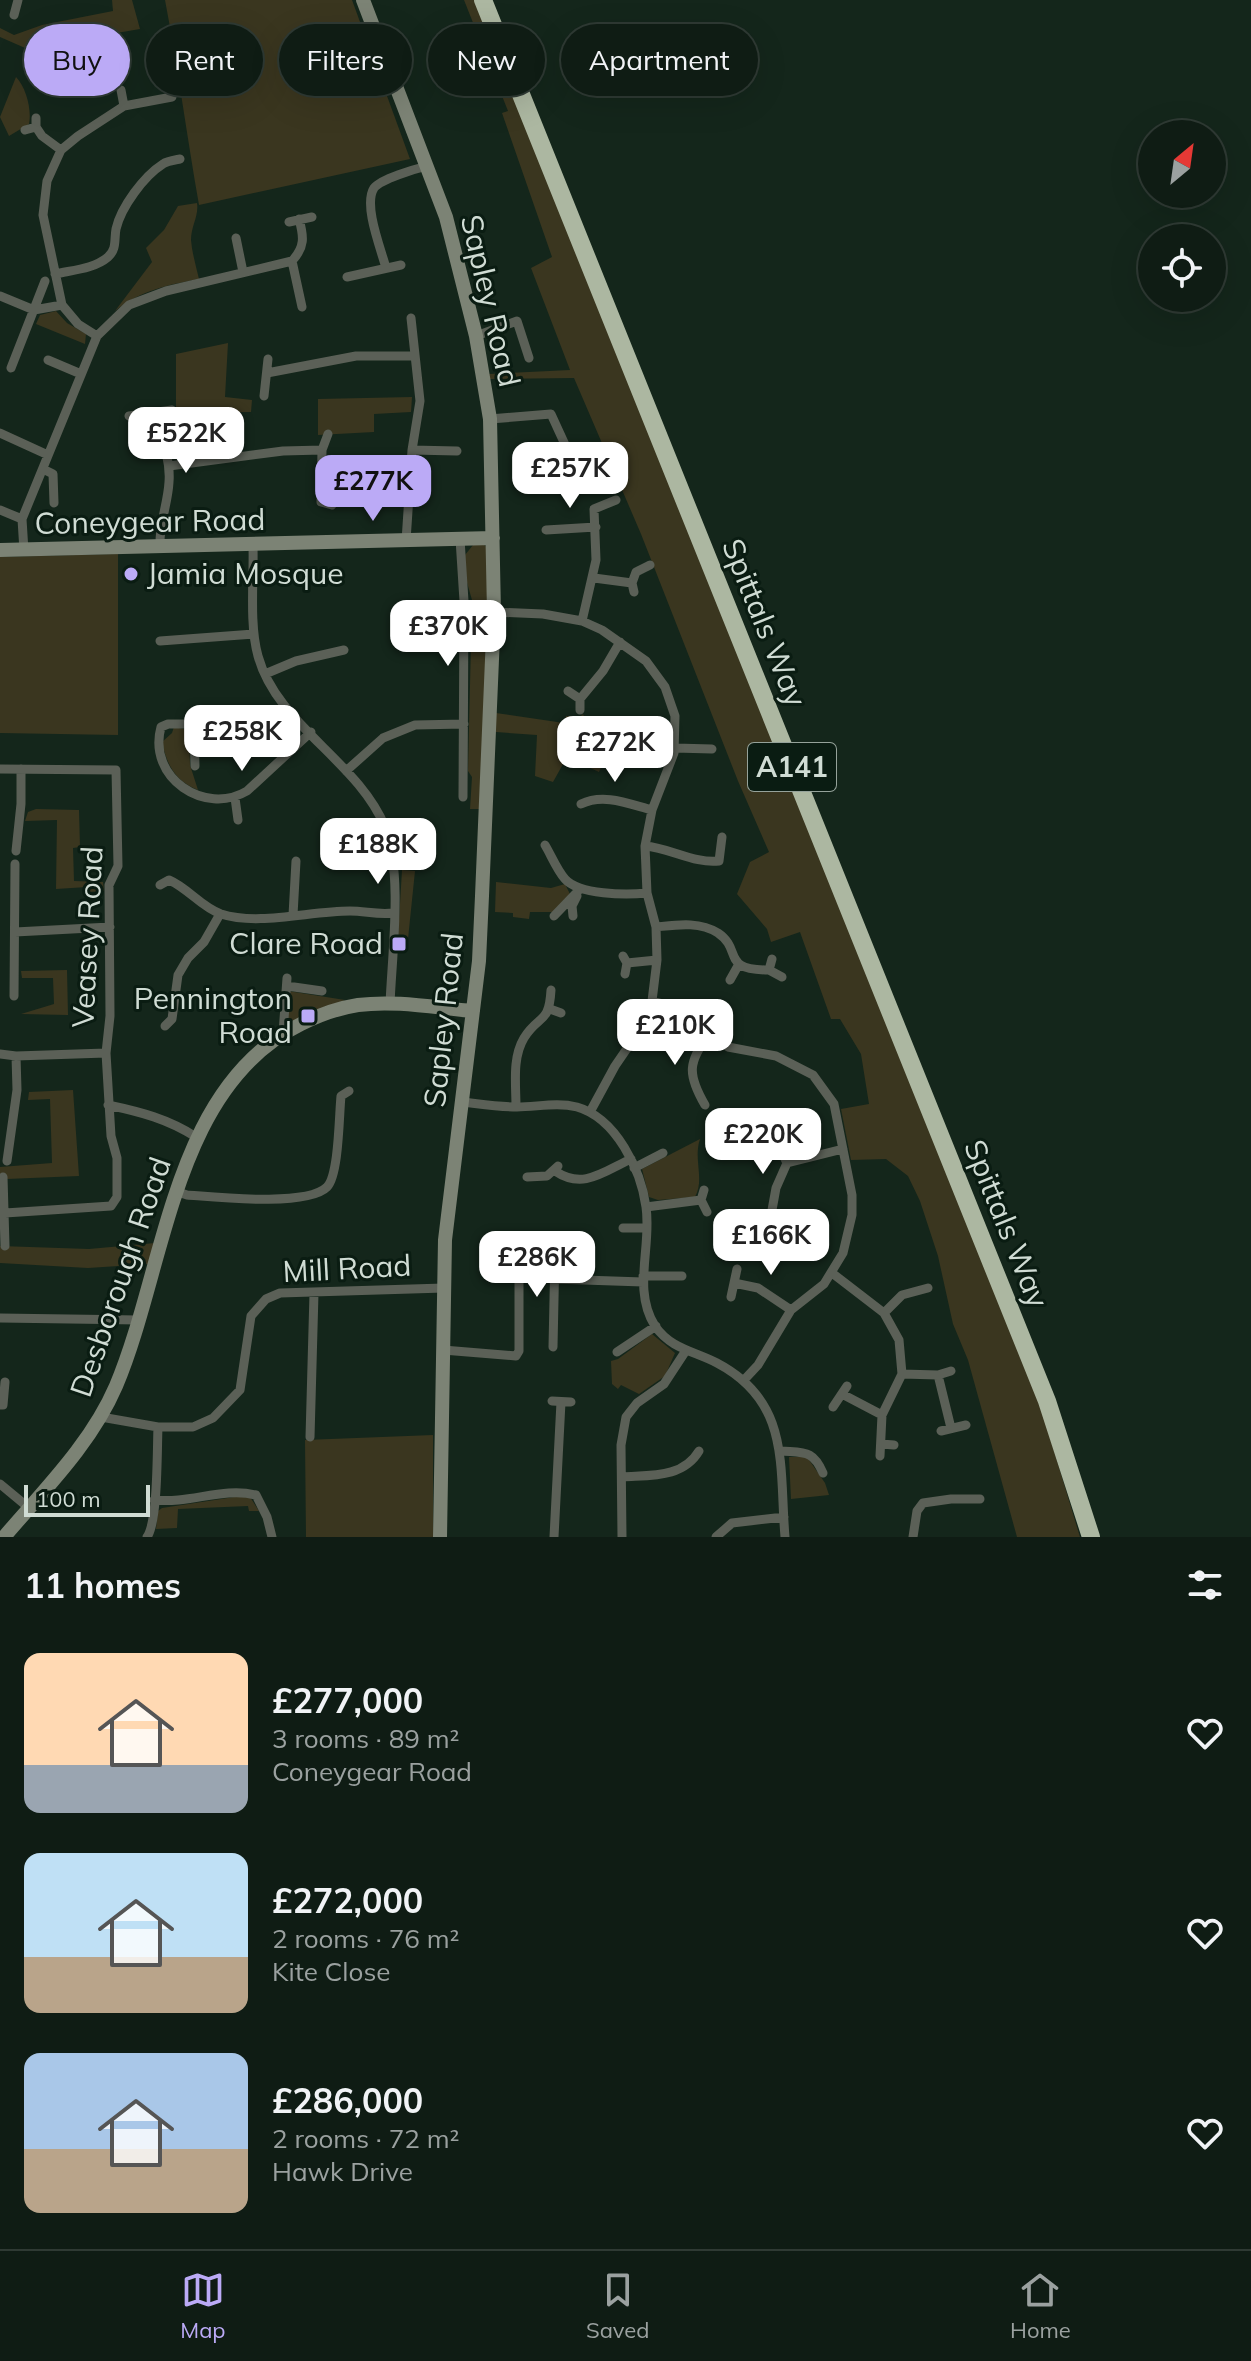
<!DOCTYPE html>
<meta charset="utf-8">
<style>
:root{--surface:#0f1c14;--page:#18251d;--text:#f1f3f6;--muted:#9ba1a0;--line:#2f3a34;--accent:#bbaaf6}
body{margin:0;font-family:Mulish,sans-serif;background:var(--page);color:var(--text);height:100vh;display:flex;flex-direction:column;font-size:30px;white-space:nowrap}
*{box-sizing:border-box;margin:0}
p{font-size:26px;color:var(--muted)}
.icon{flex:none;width:44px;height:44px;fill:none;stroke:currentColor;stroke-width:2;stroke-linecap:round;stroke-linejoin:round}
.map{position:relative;height:1537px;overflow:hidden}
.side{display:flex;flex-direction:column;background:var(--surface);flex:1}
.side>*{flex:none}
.guide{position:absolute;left:24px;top:24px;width:800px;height:72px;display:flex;gap:16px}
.needle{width:52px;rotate:29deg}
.fabs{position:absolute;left:1138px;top:120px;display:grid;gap:16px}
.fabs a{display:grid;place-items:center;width:88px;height:88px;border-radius:50%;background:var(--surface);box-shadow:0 8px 32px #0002,0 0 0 2px var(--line);font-size:40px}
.scale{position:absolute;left:24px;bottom:20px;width:126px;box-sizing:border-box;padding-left:8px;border:4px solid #d0dcd4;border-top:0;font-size:22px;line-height:28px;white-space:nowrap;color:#d0dcd4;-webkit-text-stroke:6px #0a1c12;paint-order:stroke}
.price{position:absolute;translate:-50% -68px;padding:0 18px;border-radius:16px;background:#fff;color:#222;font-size:26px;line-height:52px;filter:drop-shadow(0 2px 4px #0008)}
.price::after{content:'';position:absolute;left:50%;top:48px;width:24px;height:18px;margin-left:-12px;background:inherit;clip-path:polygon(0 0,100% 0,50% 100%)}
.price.on{background:var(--accent);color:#111}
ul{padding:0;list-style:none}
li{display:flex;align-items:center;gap:24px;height:200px;padding:0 24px}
li span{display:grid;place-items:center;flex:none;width:224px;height:160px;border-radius:16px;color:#555}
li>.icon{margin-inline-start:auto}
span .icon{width:96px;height:96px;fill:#fffc;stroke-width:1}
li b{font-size:34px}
h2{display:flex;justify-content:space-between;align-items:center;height:96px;padding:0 24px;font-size:34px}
.tag{padding:0 28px;border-radius:36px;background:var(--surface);box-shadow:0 8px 32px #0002,0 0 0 2px var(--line);font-size:28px;line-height:72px}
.tag.on{background:var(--accent);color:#111}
.dock{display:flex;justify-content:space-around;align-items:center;height:112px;border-top:2px solid var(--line);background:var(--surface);font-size:22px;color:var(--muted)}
.dock a{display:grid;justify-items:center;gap:4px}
.dock .on{color:var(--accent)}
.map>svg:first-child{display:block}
.green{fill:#3a361f}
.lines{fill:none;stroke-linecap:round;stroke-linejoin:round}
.street{stroke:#5b6057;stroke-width:9}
.secondary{stroke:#7c8375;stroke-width:14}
.highway{stroke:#acb7a1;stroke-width:18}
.poi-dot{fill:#bbaaf6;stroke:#0a1c12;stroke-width:3}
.labels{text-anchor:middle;stroke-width:6;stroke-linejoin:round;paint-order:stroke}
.shield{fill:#0a1c12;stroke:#95a29a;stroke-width:2}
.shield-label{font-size:28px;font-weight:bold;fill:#d0dcd4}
.street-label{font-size:30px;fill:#d0dcd4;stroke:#0a1c12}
.poi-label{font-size:30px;fill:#d0dcd4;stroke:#0a1c12;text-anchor:end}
</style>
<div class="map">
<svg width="1251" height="1537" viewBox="0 0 1251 1537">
<rect width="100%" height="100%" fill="#14261b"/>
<path class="green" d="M112 0H132L140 29 35 47 32 51 0 37V28L14 35 42 25 113 11Z
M165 0H352L410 159 199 205C187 137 178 68 165 0Z
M464 0H474L1039 1401 1080 1537H1017L968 1360 953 1324 938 1256 920 1201 908 1176 886 1159 851 1160 841 1109 869 1104 861 1054 840 1019H831L800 932 771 942 767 929 737 894 750 862 769 852 738 781 641 534 574 378 490 379 489 374 570 370 531 268 552 257 502 113 508 111Z
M16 77C26 87 32 110 29 124L9 136 0 117Z
M197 203C199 216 191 226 191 240 192 253 196 266 199 279 168 285 141 290 115 311L152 262 146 248 164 230 178 206Z
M56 311 67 323 86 334 85 344 36 324 40 315Z
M228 343 225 397 252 400 251 412 176 413V354Z
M412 397 411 412 374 414V432L318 435V399Z
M483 544 490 550 481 809H470L472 777 468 771 472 600 466 579 465 555 473 545Z
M118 554V735L0 733V557Z
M496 713 564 723 566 716H581L583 714 589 727 666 739 665 756 638 747 624 756 609 749 599 772 567 757 553 782 535 776 537 735 496 732Z
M174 727 189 730 190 765 198 790C175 781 167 765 162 742L172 733Z
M36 809 79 810 80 847 73 848 74 881 103 882 104 891 88 892 87 887 56 889 57 820 25 821 28 812Z
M402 870 415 871 408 939 398 938Z
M496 882 551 888 565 884 570 894 553 912H530L529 919 513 917V913L495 912Z
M67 970 68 1015 21 1014 54 1004 53 978H22L21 971Z
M288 991 345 1000 287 1024Z
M73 1090 79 1176 7 1179 0 1175V1167L52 1163 50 1099 28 1100 29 1092Z
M700 1139C693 1160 705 1179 695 1197L658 1200 649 1197 642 1169Z
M155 1243 149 1264 88 1268 0 1263V1246L89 1249Z
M652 1334 675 1353 665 1376 639 1394 621 1385 618 1389 612 1384 611 1361 618 1359Z
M433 1435V1537H306L305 1440Z
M789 1457H807L825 1483 829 1495 791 1499Z
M241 1496 250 1497 259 1511H249L248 1506 178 1509 177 1528 156 1529 158 1511 162 1508Z"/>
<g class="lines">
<path class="street" d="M14 15 18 0
M121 90 124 106
M36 127 42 136 61 150
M25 130 36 127V118
M289 222 312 217
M236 238 243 272
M292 261 302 307
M386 268C381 249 363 205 374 188 381 179 415 169 427 166
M55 274C72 270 94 269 108 257 117 249 114 240 116 229 121 207 144 176 163 164 167 161 175 160 180 159
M347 277 401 265
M0 296 34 310 62 305
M97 336 78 324 62 305 43 215 47 181 61 150 78 136 124 106 172 97
M476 336 517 321 529 358
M48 360 81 374
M11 368 45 281
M267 373 356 356H414
M264 396 268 359
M153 413C160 435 171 458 169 482 168 503 159 524 160 546
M129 416 172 410
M490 419 551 414 573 462
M0 433 48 455
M328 434 322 450 321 502 332 505
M412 450 457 451
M169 466 283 451 322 450
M43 469 53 474 54 503
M0 510 22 519
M546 530 596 527
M460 539 464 601 463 797
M406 541 412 450 420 401 411 318
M253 546C254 579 249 624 258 656 277 725 358 761 385 827 403 874 392 953 390 1004
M24 551 22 519 97 336 129 305 166 291 292 261C305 247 304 237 299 219
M594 578 632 583
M634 592 632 583 636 572 650 565
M494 612 543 614 582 621 602 630 646 661 665 687 675 716 674 753 652 810 645 846 647 893 656 927 657 960 652 1001 639 1031 615 1066 590 1112
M582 621 596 560 594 509 616 500
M160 641 254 634
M265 674 296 661 344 650
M568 691 580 699V710
M580 699 603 671 620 642
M675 748 712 749
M195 766 194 729 190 724H168L161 727C147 778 205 816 247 791L311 732
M0 769 116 770 118 866 109 885 110 1016 106 1053 111 1136 117 1158V1197L111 1206 5 1213
M346 771 383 738 415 725 464 724
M235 798 238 820
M581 804C604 793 629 804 652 810
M545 845C551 855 557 870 565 879 579 895 626 895 647 893
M645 846C670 848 695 864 719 861L722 837
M16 851 21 804V769
M160 885 169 880C188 888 201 907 221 914 258 926 310 911 350 911 365 911 378 915 393 913
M293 915 296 861
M554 916 580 889
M573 916 572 906 577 896
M656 927C676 925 699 921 718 933 743 950 720 970 769 970
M15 932 110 927
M623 956 627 963 625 974
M772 959 769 970 782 977
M627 963 657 960
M730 980 739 964
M287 986 322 991
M14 996 15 864
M652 1001 671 1006 689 1016 728 1047 776 1056 813 1075 834 1104 852 1195V1215L843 1253 824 1284 791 1310 758 1365 744 1380
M550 1009 561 1013
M165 1026 172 1019 178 975 188 958 204 942 220 914
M283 1033 287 978
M0 1054 16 1056 106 1053
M462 1102C480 1104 499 1107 517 1107 537 1107 557 1102 577 1107 616 1118 641 1170 646 1207 652 1246 632 1290 655 1326 671 1349 694 1351 717 1363 791 1402 779 1466 785 1537
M108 1105C141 1112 168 1119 196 1137
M705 1105C687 1074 688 1062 709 1034
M516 1107C516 1084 512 1058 524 1038 539 1014 549 1025 551 990
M7 1161 17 1090 16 1056
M787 1163 843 1149
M634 1168 663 1153
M555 1171C583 1190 603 1172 631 1159
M3 1177 5 1246
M527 1177 547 1176 558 1166
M178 1192 187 1195C215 1197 307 1207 327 1187 339 1175 339 1115 341 1096L349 1091
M701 1200 707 1212
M646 1207 701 1200 704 1190
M770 1221 776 1188 787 1163 772 1132
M623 1228H646
M832 1273 884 1313 899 1340 902 1374 882 1415 880 1456
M643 1276H682
M554 1279 643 1282
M734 1283 758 1288 791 1310
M731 1297 737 1269
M884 1313 902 1295 928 1288
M0 1318 139 1320
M553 1347 555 1252
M443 1350 516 1356 519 1351V1249
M617 1352 656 1326
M902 1374 938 1375 951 1428
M938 1375 951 1371
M842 1394 882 1415
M552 1401 571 1402
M0 1405H3L5 1382
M833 1407 847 1386
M101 1417 158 1427H193L213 1418 240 1390 251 1316 266 1299 280 1293 444 1288
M941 1431 966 1425
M310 1437 314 1293
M881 1444 894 1445
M781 1451C805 1453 813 1450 823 1473
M623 1477C651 1475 683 1478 699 1451
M0 1484 29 1508
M154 1500C190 1504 222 1487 256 1495L267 1517 272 1537
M147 1537C158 1522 157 1450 158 1427
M554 1537 561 1402
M622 1537 621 1445 626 1417 637 1403 664 1384 685 1352
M716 1537 732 1523 784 1517
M913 1537 917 1511 923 1503 951 1499H980"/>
<path class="secondary" d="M363 0 446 217 476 336 490 419 494 612 482 896 479 961 445 1240 440 1537
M0 550 493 538
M4 1537C44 1490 91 1444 116 1386 166 1268 172 1087 301 1024 319 1015 338 1008 358 1005 396 1000 436 1008 473 1011"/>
<path class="highway" d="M483 0 1047 1401 1091 1537"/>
</g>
<g class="poi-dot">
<circle cx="131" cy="574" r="8"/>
<rect x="391" y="936" width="16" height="16" rx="4"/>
<rect x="300" y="1008" width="16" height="16" rx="4"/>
</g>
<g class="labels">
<rect class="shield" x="748" y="743" width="88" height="48" rx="6"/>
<g class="shield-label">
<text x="792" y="777">A141</text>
</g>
<g class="street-label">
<text transform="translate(490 301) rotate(77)" y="10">Sapley Road</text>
<text transform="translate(150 522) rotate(-1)" y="10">Coneygear Road</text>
<text transform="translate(764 623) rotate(68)" y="10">Spittals Way</text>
<text transform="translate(88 937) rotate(-87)" y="10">Veasey Road</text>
<text transform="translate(444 1020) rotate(-84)" y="10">Sapley Road</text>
<text transform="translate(1006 1224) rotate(68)" y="10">Spittals Way</text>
<text transform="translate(347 1269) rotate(-3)" y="10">Mill Road</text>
<text transform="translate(121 1277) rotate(-71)" y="10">Desborough Road</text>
</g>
<g class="poi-label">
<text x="147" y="584" text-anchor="start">Jamia Mosque</text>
<text x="383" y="954">Clare Road</text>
<text x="292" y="1009">Pennington<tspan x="292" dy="34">Road</tspan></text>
</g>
</g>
</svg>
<div class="fabs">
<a><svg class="needle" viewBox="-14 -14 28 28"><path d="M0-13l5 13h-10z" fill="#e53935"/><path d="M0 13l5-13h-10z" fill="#9ba1a0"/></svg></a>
<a><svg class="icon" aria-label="locate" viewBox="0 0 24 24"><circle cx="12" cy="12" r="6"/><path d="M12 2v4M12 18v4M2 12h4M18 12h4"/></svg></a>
</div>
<div class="scale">100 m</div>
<b class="price" style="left:186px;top:475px">£522K</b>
<b class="price" style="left:570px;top:510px">£257K</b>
<b class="price on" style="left:373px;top:523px">£277K</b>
<b class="price" style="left:448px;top:668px">£370K</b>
<b class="price" style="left:242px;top:773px">£258K</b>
<b class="price" style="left:615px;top:784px">£272K</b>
<b class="price" style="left:378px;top:886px">£188K</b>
<b class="price" style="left:675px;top:1067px">£210K</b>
<b class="price" style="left:763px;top:1176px">£220K</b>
<b class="price" style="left:771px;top:1277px">£166K</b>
<b class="price" style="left:537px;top:1299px">£286K</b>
<div class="guide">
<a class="tag on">Buy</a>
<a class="tag">Rent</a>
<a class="tag">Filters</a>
<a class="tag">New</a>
<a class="tag">Apartment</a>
</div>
</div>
<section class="side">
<h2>11 homes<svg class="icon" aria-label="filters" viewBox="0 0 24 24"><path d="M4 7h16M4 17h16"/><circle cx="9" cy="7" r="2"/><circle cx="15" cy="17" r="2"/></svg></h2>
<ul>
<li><span style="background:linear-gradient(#ffd9b3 70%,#9aa5b1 0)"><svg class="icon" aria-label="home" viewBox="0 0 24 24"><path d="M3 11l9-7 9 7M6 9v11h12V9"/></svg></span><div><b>£277,000</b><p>3 rooms · 89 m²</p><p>Coneygear Road</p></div><svg class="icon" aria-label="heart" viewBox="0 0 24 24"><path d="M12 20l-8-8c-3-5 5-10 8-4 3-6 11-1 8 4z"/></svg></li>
<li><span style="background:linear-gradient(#bfe0f5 65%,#b9a48a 0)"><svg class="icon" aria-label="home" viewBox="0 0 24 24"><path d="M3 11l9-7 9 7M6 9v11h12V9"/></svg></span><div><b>£272,000</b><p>2 rooms · 76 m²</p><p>Kite Close</p></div><svg class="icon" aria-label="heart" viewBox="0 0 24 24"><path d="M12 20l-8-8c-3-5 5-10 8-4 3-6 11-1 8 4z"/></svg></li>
<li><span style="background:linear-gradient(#a9c7e8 60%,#b9a48a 0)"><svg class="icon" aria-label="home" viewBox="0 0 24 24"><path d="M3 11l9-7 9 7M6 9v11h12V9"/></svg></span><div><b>£286,000</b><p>2 rooms · 72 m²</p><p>Hawk Drive</p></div><svg class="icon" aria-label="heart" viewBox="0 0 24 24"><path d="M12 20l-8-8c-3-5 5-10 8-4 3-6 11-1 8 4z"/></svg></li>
</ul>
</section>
<nav class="dock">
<a class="on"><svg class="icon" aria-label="map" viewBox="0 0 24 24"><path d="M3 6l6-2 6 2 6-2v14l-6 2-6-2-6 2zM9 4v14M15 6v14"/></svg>Map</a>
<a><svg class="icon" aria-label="saved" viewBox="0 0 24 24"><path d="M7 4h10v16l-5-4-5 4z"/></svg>Saved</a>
<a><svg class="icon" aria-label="home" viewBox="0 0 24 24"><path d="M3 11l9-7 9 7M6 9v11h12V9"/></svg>Home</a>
</nav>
